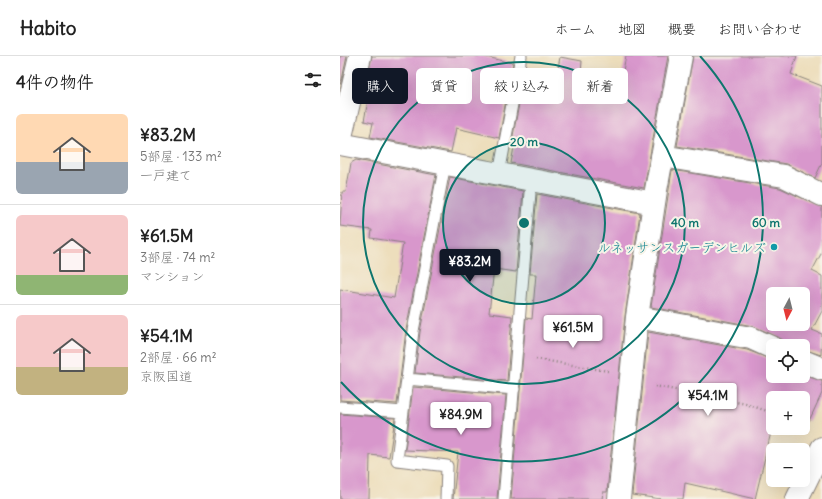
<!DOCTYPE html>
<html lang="ja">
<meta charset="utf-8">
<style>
:root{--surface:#fff;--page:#f2f2f2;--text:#222;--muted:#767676;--line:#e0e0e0;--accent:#111827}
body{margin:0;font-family:Delius,"Klee One",sans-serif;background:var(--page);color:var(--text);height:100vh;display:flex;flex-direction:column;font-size:15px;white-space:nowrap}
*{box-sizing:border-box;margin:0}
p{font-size:13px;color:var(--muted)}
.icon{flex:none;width:22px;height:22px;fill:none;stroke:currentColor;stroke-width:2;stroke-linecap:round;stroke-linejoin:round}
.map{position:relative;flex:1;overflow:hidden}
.drawer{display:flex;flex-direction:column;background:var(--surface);width:340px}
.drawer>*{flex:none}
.guide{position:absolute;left:12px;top:12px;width:380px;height:36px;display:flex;gap:8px}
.needle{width:26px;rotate:187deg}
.controls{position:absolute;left:426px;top:231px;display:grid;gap:8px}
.controls a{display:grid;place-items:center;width:44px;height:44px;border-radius:6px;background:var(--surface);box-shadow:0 4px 16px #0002;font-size:20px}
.price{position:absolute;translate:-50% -34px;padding:0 9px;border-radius:4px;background:#fff;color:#222;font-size:13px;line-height:26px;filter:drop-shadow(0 1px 2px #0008)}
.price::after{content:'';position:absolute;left:50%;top:24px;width:12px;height:9px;margin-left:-6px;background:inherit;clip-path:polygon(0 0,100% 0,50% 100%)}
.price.active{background:var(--accent);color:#fff}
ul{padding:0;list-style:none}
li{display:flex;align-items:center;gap:12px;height:100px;padding:0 16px}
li+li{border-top:1px solid var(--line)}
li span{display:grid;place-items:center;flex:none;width:112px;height:80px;border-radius:6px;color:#555}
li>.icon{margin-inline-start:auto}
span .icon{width:48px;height:48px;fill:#fffc;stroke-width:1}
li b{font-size:17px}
h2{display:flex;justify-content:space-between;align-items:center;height:48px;padding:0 16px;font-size:17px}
.tag{padding:0 14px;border-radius:6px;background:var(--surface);box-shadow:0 4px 16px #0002;font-size:14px;line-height:36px}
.tag.active{background:var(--accent);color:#fff}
header{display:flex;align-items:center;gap:24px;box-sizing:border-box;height:56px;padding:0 20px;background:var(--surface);border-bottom:1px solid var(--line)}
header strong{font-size:19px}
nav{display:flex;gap:22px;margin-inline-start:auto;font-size:14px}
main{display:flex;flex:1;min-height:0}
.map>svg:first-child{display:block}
.building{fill:#d897cc;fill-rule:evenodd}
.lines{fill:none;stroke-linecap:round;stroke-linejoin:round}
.lane-casing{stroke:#88807c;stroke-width:13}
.street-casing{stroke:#88807c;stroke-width:24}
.highway-casing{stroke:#88807c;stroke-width:24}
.path{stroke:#88807c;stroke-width:2.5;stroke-dasharray:1 3;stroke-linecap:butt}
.lane{stroke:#fff;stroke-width:11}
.street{stroke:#fff;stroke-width:22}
.highway{stroke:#fff;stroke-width:22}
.ring{fill:none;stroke:#0f766e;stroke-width:2}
.culture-dot{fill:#0f9aa8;stroke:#f7f3e8;stroke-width:1.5}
.labels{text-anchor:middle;stroke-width:4;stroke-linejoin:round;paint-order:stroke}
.culture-label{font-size:13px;fill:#0d838f;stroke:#f7f3e8;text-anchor:end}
.centre{fill:#0f766e;stroke:#f7f3e8;stroke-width:2}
.ring-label{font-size:12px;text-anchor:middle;font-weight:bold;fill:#0f766e;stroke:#f7f3e8;stroke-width:4;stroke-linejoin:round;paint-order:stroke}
</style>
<header>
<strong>Habito</strong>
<nav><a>ホーム</a><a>地図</a><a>概要</a><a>お問い合わせ</a></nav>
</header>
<main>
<section class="drawer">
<h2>4件の物件<svg class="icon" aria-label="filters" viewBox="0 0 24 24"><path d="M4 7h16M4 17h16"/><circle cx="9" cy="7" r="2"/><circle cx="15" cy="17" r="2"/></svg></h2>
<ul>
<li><span style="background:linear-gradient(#ffd9b3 60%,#9aa5b1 0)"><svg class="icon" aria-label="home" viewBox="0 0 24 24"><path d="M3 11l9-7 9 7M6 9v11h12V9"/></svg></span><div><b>¥83.2M</b><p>5部屋 · 133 m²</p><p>一戸建て</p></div></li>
<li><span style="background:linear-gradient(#f6c9c9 75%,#8fb573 0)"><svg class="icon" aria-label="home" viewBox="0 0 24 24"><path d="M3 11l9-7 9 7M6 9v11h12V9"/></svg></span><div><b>¥61.5M</b><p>3部屋 · 74 m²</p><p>マンション</p></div></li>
<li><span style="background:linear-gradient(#f6c9c9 65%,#c2b280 0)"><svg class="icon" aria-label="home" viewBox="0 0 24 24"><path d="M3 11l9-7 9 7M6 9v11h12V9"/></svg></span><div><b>¥54.1M</b><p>2部屋 · 66 m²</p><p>京阪国道</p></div></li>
</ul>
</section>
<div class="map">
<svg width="482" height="443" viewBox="0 0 482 443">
<rect width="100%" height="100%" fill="#f7f3e8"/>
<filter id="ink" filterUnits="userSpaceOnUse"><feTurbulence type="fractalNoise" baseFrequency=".025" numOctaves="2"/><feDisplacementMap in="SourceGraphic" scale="8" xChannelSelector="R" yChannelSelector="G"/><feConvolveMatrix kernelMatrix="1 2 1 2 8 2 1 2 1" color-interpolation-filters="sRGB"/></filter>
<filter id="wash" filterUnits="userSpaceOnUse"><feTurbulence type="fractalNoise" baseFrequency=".012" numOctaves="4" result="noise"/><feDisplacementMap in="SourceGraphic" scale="16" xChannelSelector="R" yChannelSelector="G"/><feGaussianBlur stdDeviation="0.9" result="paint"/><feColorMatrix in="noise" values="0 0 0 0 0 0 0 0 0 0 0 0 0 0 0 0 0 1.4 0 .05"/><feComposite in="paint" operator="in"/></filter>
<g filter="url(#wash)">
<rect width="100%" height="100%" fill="#eddebc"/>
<g id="blocks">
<path class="building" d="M0 0H7L1 28H0Z
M32 0H142L173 7 159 82 116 72 111 96 30 81 33 67 24 65 30 34 25 33Z
M286 0H328L304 132 171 107 175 86 172 85 186 11 217 18 220 1 242 5 241 17 281 24Z
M353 0H457L451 18 482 30V107L475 122 446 108 337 90Z
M16 104 96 119 66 274 57 348 0 344V233L54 242 63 187 31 182 32 174 0 170 2 136H6L11 107Z
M332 114 440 132 482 151V196L472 215 482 220V255L472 274 482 278 481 299 463 293V290H445L443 284 438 281 413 270 311 251ZM433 238H463V268H433Z
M110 121 183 135 176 216 154 213 149 257 172 260 167 325 75 317 80 276Z
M197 138 300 157 285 260 267 436H263L262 443H171L186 262 192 263 196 218H190Z
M308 276 407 294 433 304V320H463V319L482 325V337L469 365 463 362V342H433V372H438V374L432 372 415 443 345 427 343 443H321L292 439Z
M73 331 166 339 157 443H113L118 396 65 394Z
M0 358 55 362 49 401 30 399 29 443H0Z"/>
</g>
</g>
<g filter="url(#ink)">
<use href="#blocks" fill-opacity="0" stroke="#88807c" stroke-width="1"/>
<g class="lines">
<defs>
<path id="lane" d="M105 108 73 275 57 404 107 410 106 443
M159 118 181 0
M67 323 174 333
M0 351 63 356
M164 443 191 125"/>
<path id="street" d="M0 85 20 0
M0 88 314 147
M322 100 444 120 482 139
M297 261 411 282 433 292
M463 305 482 313
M279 443 297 261 316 134 341 0"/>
<path id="highway" d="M457 443 482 392"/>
</defs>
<use href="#lane" class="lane-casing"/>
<use href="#street" class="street-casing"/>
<use href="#highway" class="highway-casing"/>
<path class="path" d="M196 303 268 315
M315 330 406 348 433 357
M463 369 469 371"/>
<use href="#lane" class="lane"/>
<use href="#street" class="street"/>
<use href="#highway" class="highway"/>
</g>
</g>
<circle cx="184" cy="167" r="81" fill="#0f766e" fill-opacity=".12"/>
<g class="ring">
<circle cx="184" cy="167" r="81"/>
<circle cx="184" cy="167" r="161"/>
<path d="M360 0A242 242 0 1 1 1 326"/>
</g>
<circle class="culture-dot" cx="434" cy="191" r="4"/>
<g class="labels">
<g class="culture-label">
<text x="426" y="196">ルネッサンスガーデンヒルズ</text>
</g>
</g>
<circle cx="184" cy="167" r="6" class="centre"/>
<g class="ring-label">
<text x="184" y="90">20 m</text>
<text x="345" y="171">40 m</text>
<text x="426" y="171">60 m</text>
</g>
</svg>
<div class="controls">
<a><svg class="needle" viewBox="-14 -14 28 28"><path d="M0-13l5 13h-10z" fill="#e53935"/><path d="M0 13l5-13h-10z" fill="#767676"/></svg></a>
<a><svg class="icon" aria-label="locate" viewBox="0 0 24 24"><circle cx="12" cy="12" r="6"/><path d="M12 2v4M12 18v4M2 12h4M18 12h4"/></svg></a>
<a>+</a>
<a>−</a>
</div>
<b class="price active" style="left:130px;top:227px">¥83.2M</b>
<b class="price" style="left:233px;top:293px">¥61.5M</b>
<b class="price" style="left:368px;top:361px">¥54.1M</b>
<b class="price" style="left:121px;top:380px">¥84.9M</b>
<div class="guide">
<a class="tag active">購入</a>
<a class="tag">賃貸</a>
<a class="tag">絞り込み</a>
<a class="tag">新着</a>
</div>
</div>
</main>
